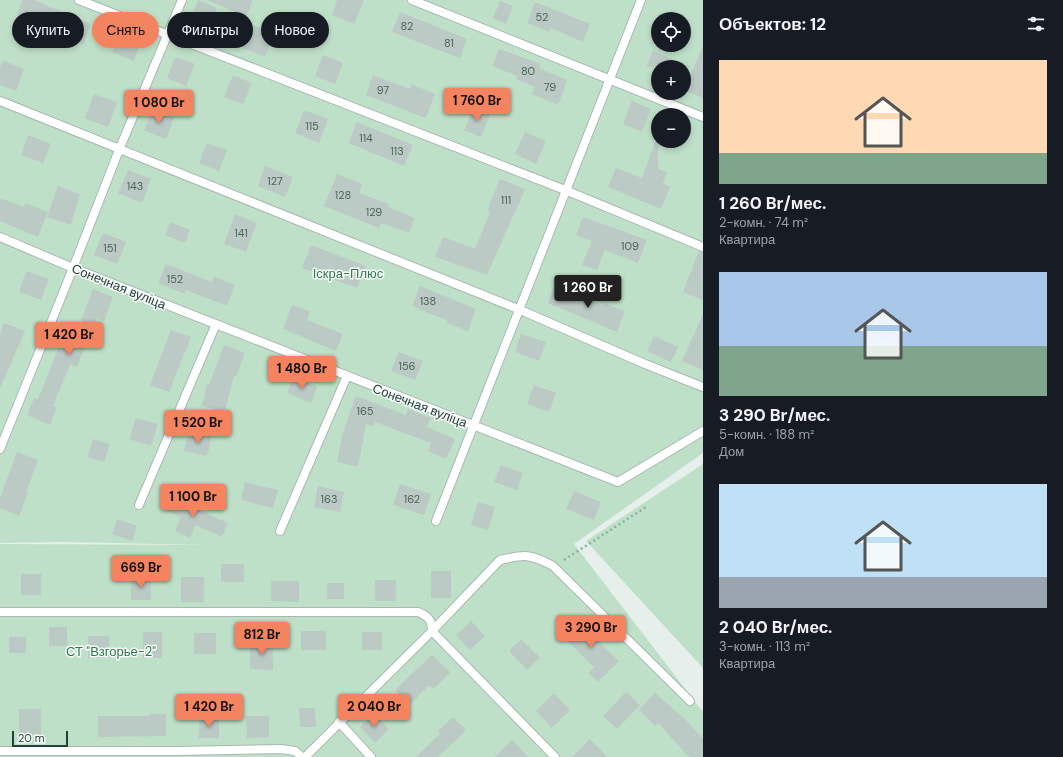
<!DOCTYPE html>
<html lang="ru">
<meta charset="utf-8">
<style>
:root{--surface:#171b24;--page:#20242c;--text:#f1f3f6;--muted:#9ea1a6;--accent:#f4845f}
body{margin:0;font-family:"DM Sans",sans-serif;background:var(--page);color:var(--text);height:100vh;display:flex;flex-direction:column;font-size:15px;white-space:nowrap}
*{box-sizing:border-box;margin:0}
p{font-size:13px;color:var(--muted)}
.icon{flex:none;width:22px;height:22px;fill:none;stroke:currentColor;stroke-width:2;stroke-linecap:round;stroke-linejoin:round}
.map{position:relative;flex:1;overflow:hidden}
.details{display:flex;flex-direction:column;background:var(--surface);width:360px}
.details>*{flex:none}
.banner{position:absolute;left:12px;top:12px;width:380px;height:36px;display:flex;gap:8px}
.tools{position:absolute;left:651px;top:12px;display:grid;gap:8px}
.tools a{display:grid;place-items:center;width:40px;height:40px;border-radius:50%;background:var(--surface);box-shadow:0 2px 6px #0003;font-size:20px}
.scale{position:absolute;left:12px;bottom:10px;width:56px;box-sizing:border-box;padding-left:4px;border:2px solid #24423a;border-top:0;font-size:11px;line-height:14px;white-space:nowrap;color:#24423a;-webkit-text-stroke:3px #f7fbf9;paint-order:stroke}
.price{position:absolute;translate:-50% -34px;padding:0 9px;border-radius:4px;background:var(--accent);color:#111;font-size:13px;line-height:26px;filter:drop-shadow(0 1px 2px #0008)}
.price::after{content:'';position:absolute;left:50%;top:24px;width:12px;height:9px;margin-left:-6px;background:inherit;clip-path:polygon(0 0,100% 0,50% 100%)}
.price.on{background:#222;color:#fff}
ul{padding:0;list-style:none}
li{display:grid;align-content:center;gap:8px;height:212px;padding:0 16px}
li span{display:grid;place-items:center;height:124px;border-radius:0px;color:#555}
li>.icon{margin-inline-start:auto}
span .icon{width:72px;height:72px;fill:#fffc;stroke-width:1}
li b{font-size:17px}
h2{display:flex;justify-content:space-between;align-items:center;height:48px;padding:0 16px;font-size:17px}
.chip{padding:0 14px;border-radius:18px;background:var(--surface);box-shadow:0 2px 6px #0003;font-size:14px;line-height:36px}
.chip.on{background:var(--accent);color:#111}
main{display:flex;flex:1;min-height:0}
.map>svg:first-child{display:block}
.green{fill:#bfe0c8;fill-rule:evenodd}
.building{fill:#bbcac4}
.lines{fill:none;stroke-linecap:round;stroke-linejoin:round}
.lane-casing{stroke:#a8b8b2;stroke-width:10}
.path{stroke:#86b3a5;stroke-width:2.5;stroke-dasharray:2 3;stroke-linecap:butt}
.lane{stroke:#fff;stroke-width:8}
.labels{text-anchor:middle;stroke-width:3;stroke-linejoin:round;paint-order:stroke}
.number-label{font-size:11px;fill:#4a645c}
.park-label{font-size:13px;fill:#2d7a4b;stroke:#f7fbf9}
.street-label{font-size:13px;fill:#24423a;stroke:#f7fbf9}
</style>
<main>
<div class="map">
<svg width="703" height="757" viewBox="0 0 703 757">
<rect width="100%" height="100%" fill="#e6efeb"/>
<path class="green" d="M0 0H703V453L574 544 703 712V757H0V544L207 545 63 542 0 543ZM658 19H684V45H658ZM658 67H684V93H658ZM658 115H684V141H658Z
M703 464V668L586 541Z"/>
<path class="building" d="M23 0H34L91 24 83 44 17 15Z
M198 0 217 8 208 30 189 23Z
M207 0H253L246 17Z
M337 0H364L354 24 332 15Z
M500 1 513 6 506 24 493 18Z
M535 2 590 24 583 42 551 28 549 32 527 23Z
M400 12 467 39 460 58 392 32Z
M252 25 274 33 265 57 243 48Z
M119 33 141 42 134 61 112 52Z
M703 46V98L684 90Z
M499 49 541 64 539 68 567 80 558 105 532 94 535 87 516 79 517 76 492 66Z
M653 51 691 67H646Z
M323 55 343 63 335 84 315 76Z
M175 57 195 64 186 86 167 78Z
M3 60 24 69 16 91 0 85V68Z
M233 75 252 83 243 104 224 97Z
M373 75 410 89 411 84 435 94 426 118 366 95Z
M94 94 117 102 108 127 85 118Z
M632 101 651 109 642 132 623 124Z
M473 107 490 114 481 137 464 130Z
M153 109 174 118 166 139 144 130Z
M304 110 328 119 319 143 295 133Z
M357 122 413 145 404 166 349 143Z
M525 132 546 141 536 164 515 154Z
M28 135 51 144 43 163 21 155Z
M656 140H658V169L667 172 663 184 670 187 661 209 608 187 616 168 642 178Z
M207 143 227 150 219 171 199 163Z
M265 166 293 177 285 197 258 186Z
M128 170 151 179 142 203 118 193Z
M337 174 362 184 359 193 389 204 388 207 415 218 409 233 381 223 379 228 324 206Z
M500 179 525 189 487 275 435 257 443 237 475 249 490 212 487 211Z
M58 186 80 194 71 225 47 217Z
M0 198 24 207 25 203 48 212 38 237 0 221Z
M235 214 257 223 246 252 224 244Z
M583 217 647 240 638 263 605 250 597 270 582 265 592 241 576 235Z
M170 222 190 230 185 243 165 235Z
M103 233 126 242 117 264 94 255Z
M311 245 366 266 357 288 302 268Z
M699 251 703 252V300L683 292Z
M166 264 212 282 214 277 235 285 227 306 186 290 185 294 158 283Z
M26 271 49 279 41 300 19 292Z
M420 286 476 309 468 331 447 323 448 321 412 306Z
M554 287 603 306 604 303 625 311 617 332 548 303Z
M93 289 113 297 104 321 97 318 77 367 70 364 53 406 57 407 50 425 27 415 34 398 38 399 69 322 79 326Z
M292 305 310 311 307 320 343 334 336 351 283 329Z
M703 314V370L682 361Z
M4 323 25 331 0 388V334Z
M171 330 191 337 169 392 150 385Z
M521 334 546 342 539 361 515 352Z
M654 336 678 347 671 362 647 351Z
M224 345 245 353 236 377 234 376 225 411 202 406 207 384 209 385Z
M399 352 423 361 415 380 391 371Z
M293 377 317 387 311 403 287 393Z
M534 385 556 393 549 412 527 404Z
M356 396 406 415 408 409 431 418 427 427 455 439 446 459 428 451 431 443 375 422 373 426 366 424 358 467 337 462 343 432Z
M136 418 158 424 151 446 129 439Z
M189 431 212 436 207 456 184 451Z
M93 439 110 444 104 462 87 457Z
M17 452 38 460 26 492 28 493 19 516 0 508V498Z
M501 465 523 473 517 490 494 482Z
M245 482 278 490 273 508 241 500Z
M400 484 431 494 424 515 393 505Z
M318 486 344 492 340 512 314 507Z
M574 491 601 502 594 520 566 509Z
M166 495 228 523 222 537 196 525 190 538 175 531 181 517 160 508Z
M478 502 495 507 488 530 471 525Z
M117 519 137 526 132 541 112 534Z
M221 564H244V582H221Z
M431 571H451V598H431Z
M21 574H41V595H21Z
M181 577H204V602H181Z
M131 578H151V600H131Z
M375 580H396V601H375Z
M271 581H299V602L271 601Z
M327 583H344V599H327Z
M582 618 601 636 597 640 619 661 598 682 588 673 594 667 564 638Z
M471 621 485 636 470 650 456 635Z
M49 627H67V646H49Z
M301 631H326V650H301Z
M143 632H162V658H143Z
M362 632H382V650H362Z
M194 633H216V654H194Z
M88 636H109V658H88Z
M9 637H26V653H9Z
M521 639 540 658 527 670 509 651Z
M250 642H273V670L250 669Z
M432 655 450 672 434 689 429 685 410 704 395 690Z
M626 692 640 705 617 729 603 716Z
M554 693 570 710 552 728 536 711Z
M655 693 686 720 703 739V757H689L658 723 655 726 639 710Z
M299 708H315L316 727H300Z
M19 709H41V735L19 734Z
M374 713 389 729 375 743 360 727Z
M149 714H166V736L98 737V716H149Z
M246 716H269V737L247 738Z
M199 717H219V738H199Z
M453 717 466 730 438 757H416L440 734 438 731Z
M590 739 607 757H572Z
M512 740 528 757H495Z"/>
<g class="lines">
<defs>
<path id="lane" d="M79 0 565 190 703 247
M412 0 703 117
M0 101 518 309 645 364 703 387
M0 237 73 268 618 482 703 431
M0 449 73 268 119 150 182 0
M139 505 216 324
M436 521 641 0
M280 531 347 376
M0 612H418C428 616 432 620 432 631L305 757
M339 722 371 757
M0 751H175L281 749 295 751 302 757
M555 757 432 631 500 560C525 554 531 554 553 566L690 701"/>
</defs>
<use href="#lane" class="lane-casing"/>
<path class="path" d="M564 560 646 507"/>
<use href="#lane" class="lane"/>
</g>
<g class="labels">
<g class="number-label">
<text x="542" y="21">52</text>
<text x="407" y="30">82</text>
<text x="449" y="47">81</text>
<text x="528" y="75">80</text>
<text x="550" y="91">79</text>
<text x="383" y="94">97</text>
<text x="312" y="130">115</text>
<text x="366" y="142">114</text>
<text x="397" y="155">113</text>
<text x="275" y="185">127</text>
<text x="135" y="190">143</text>
<text x="343" y="199">128</text>
<text x="506" y="204">111</text>
<text x="374" y="216">129</text>
<text x="241" y="237">141</text>
<text x="630" y="250">109</text>
<text x="110" y="252">151</text>
<text x="175" y="283">152</text>
<text x="428" y="305">138</text>
<text x="407" y="370">156</text>
<text x="365" y="415">165</text>
<text x="329" y="503">163</text>
<text x="412" y="503">162</text>
</g>
<g class="park-label">
<text x="348" y="278">Іскра-Плюс</text>
<text x="111" y="656">СТ "Взгорье-2"</text>
</g>
<g class="street-label">
<text transform="translate(119 286) rotate(22)" y="5">Сонечная вуліца</text>
<text transform="translate(420 405) rotate(21)" y="5">Сонечная вуліца</text>
</g>
</g>
</svg>
<div class="tools">
<a><svg class="icon" aria-label="locate" viewBox="0 0 24 24"><circle cx="12" cy="12" r="6"/><path d="M12 2v4M12 18v4M2 12h4M18 12h4"/></svg></a>
<a>+</a>
<a>−</a>
</div>
<div class="scale">20 m</div>
<b class="price" style="left:477px;top:122px">1 760 Br</b>
<b class="price" style="left:159px;top:124px">1 080 Br</b>
<b class="price on" style="left:588px;top:309px">1 260 Br</b>
<b class="price" style="left:69px;top:356px">1 420 Br</b>
<b class="price" style="left:302px;top:390px">1 480 Br</b>
<b class="price" style="left:198px;top:444px">1 520 Br</b>
<b class="price" style="left:193px;top:518px">1 100 Br</b>
<b class="price" style="left:141px;top:589px">669 Br</b>
<b class="price" style="left:591px;top:649px">3 290 Br</b>
<b class="price" style="left:262px;top:656px">812 Br</b>
<b class="price" style="left:209px;top:728px">1 420 Br</b>
<b class="price" style="left:374px;top:728px">2 040 Br</b>
<div class="banner">
<a class="chip">Купить</a>
<a class="chip on">Снять</a>
<a class="chip">Фильтры</a>
<a class="chip">Новое</a>
</div>
</div>
<section class="details">
<h2>Объектов: 12<svg class="icon" aria-label="filters" viewBox="0 0 24 24"><path d="M4 7h16M4 17h16"/><circle cx="9" cy="7" r="2"/><circle cx="15" cy="17" r="2"/></svg></h2>
<ul>
<li><span style="background:linear-gradient(#ffd9b3 75%,#7fa58c 0)"><svg class="icon" aria-label="home" viewBox="0 0 24 24"><path d="M3 11l9-7 9 7M6 9v11h12V9"/></svg></span><div><b>1 260 Br/мес.</b><p>2-комн. · 74 m²</p><p>Квартира</p></div></li>
<li><span style="background:linear-gradient(#a9c7e8 60%,#7fa58c 0)"><svg class="icon" aria-label="home" viewBox="0 0 24 24"><path d="M3 11l9-7 9 7M6 9v11h12V9"/></svg></span><div><b>3 290 Br/мес.</b><p>5-комн. · 188 m²</p><p>Дом</p></div></li>
<li><span style="background:linear-gradient(#bfe0f5 75%,#9aa5b1 0)"><svg class="icon" aria-label="home" viewBox="0 0 24 24"><path d="M3 11l9-7 9 7M6 9v11h12V9"/></svg></span><div><b>2 040 Br/мес.</b><p>3-комн. · 113 m²</p><p>Квартира</p></div></li>
</ul>
</section>
</main>
